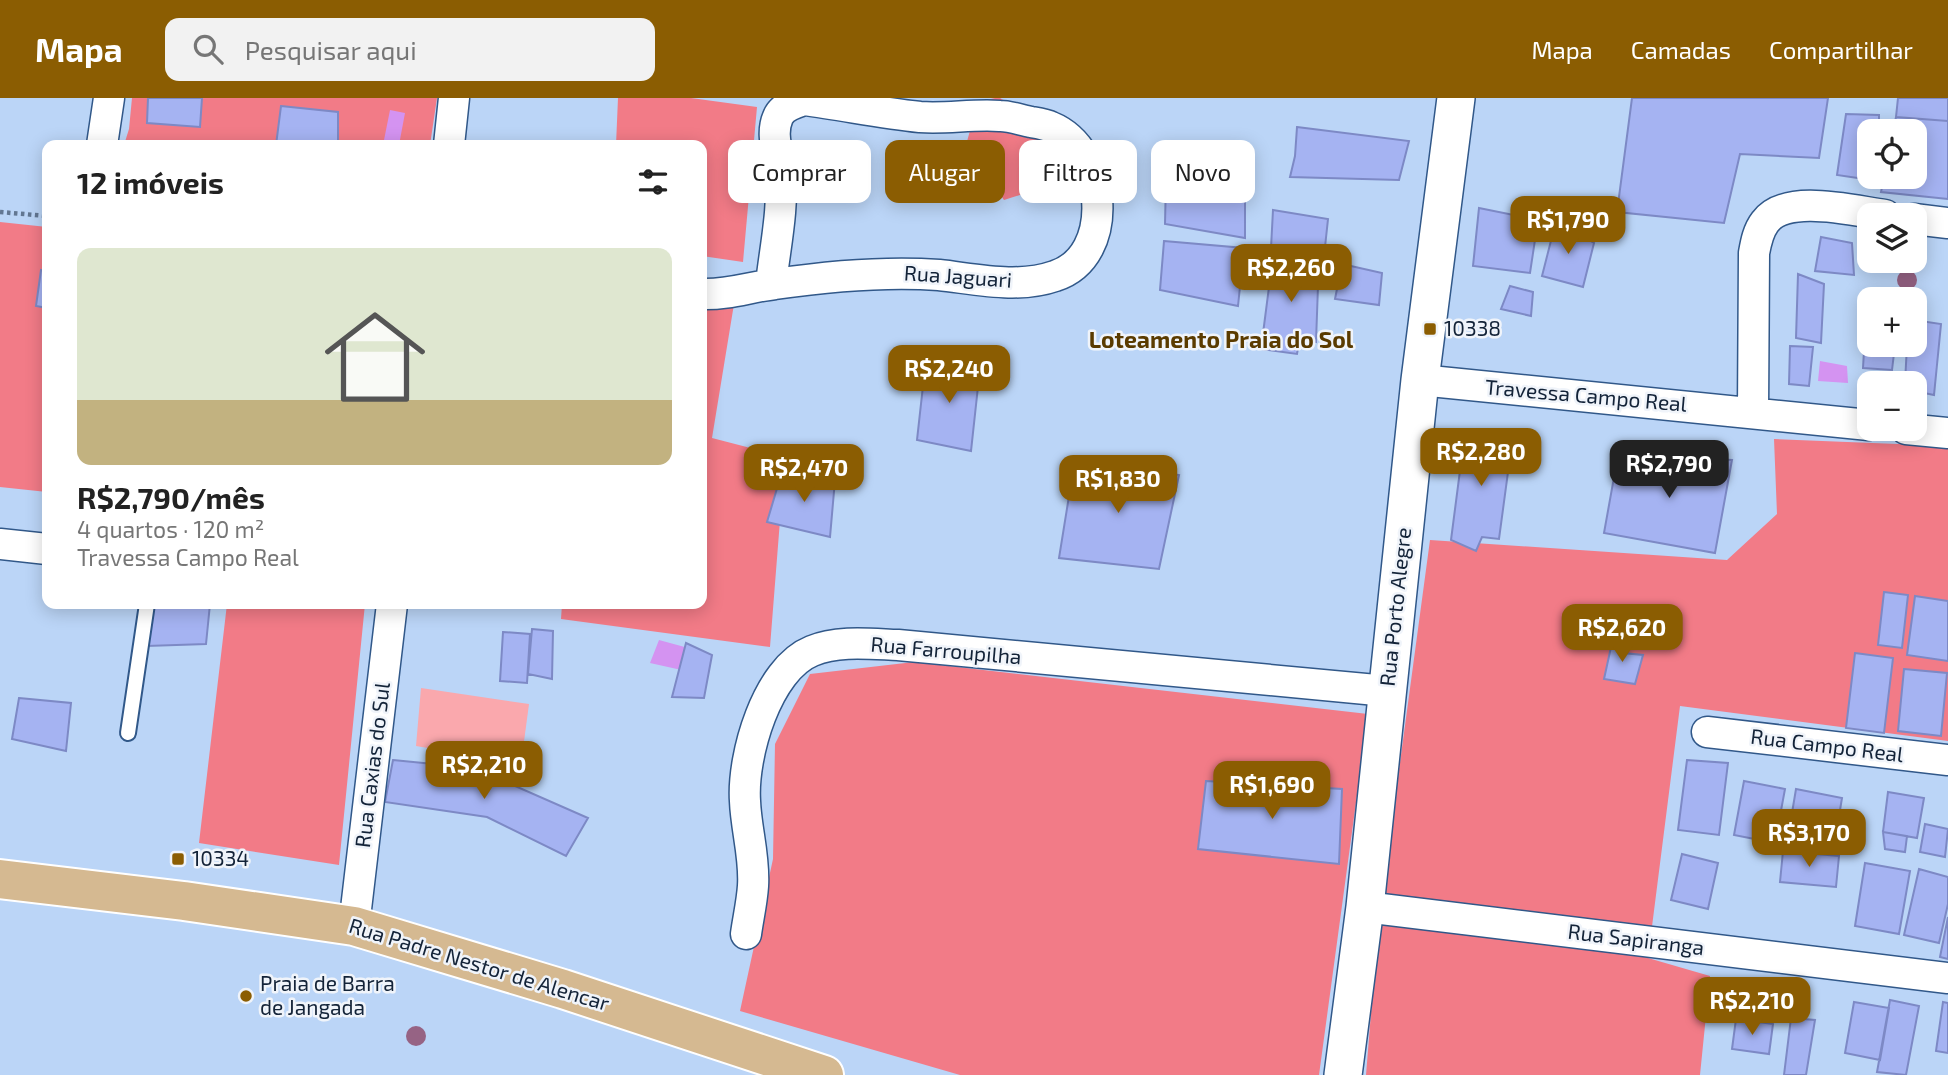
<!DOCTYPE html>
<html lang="pt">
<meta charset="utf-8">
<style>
:root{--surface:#fff;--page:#f2f2f2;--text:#222;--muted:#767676;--line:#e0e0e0;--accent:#8b5d02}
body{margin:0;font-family:"Exo 2",sans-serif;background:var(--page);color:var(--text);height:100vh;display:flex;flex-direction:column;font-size:26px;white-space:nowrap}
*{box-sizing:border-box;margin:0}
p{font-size:23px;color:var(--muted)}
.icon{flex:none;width:38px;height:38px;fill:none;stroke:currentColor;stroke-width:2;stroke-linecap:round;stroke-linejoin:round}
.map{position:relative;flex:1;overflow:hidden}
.drawer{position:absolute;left:42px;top:42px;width:665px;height:469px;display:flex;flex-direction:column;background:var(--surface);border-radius:14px;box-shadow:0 4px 18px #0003}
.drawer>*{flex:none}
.hud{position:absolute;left:728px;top:42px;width:665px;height:63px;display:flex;gap:14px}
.buttons{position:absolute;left:1857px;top:21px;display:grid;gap:14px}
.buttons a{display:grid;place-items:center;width:70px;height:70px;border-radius:14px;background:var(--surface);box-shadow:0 4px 18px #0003;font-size:35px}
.price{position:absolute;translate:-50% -60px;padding:0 16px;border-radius:14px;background:var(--accent);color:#fff;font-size:23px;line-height:46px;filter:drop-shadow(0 2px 4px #0008)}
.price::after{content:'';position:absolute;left:50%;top:42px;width:21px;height:16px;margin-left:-10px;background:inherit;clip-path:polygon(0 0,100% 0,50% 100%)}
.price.on{background:#222;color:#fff}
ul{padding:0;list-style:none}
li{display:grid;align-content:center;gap:14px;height:371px;padding:0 35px}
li+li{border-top:2px solid var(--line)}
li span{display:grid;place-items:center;height:217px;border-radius:14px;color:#555}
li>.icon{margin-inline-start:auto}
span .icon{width:126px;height:126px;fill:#fffc;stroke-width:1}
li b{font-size:30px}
h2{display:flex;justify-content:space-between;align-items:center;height:84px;padding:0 35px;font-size:30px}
.chip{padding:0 24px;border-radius:14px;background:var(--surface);box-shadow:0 4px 18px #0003;font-size:24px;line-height:63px}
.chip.on{background:var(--accent);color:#fff}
header{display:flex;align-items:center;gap:42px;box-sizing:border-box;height:98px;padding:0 35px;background:var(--accent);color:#fff}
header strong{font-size:33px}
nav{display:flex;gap:38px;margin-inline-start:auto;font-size:24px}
.search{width:490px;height:63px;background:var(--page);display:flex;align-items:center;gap:18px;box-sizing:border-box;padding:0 24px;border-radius:14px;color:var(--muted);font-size:26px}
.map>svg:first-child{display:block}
.green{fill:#faa8ad}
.forest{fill:#f27b87}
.water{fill:#d493f1}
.building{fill:#a5b3f2;stroke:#7d89c5;stroke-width:2}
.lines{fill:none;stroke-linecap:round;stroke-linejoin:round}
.service-casing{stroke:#315889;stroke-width:18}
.minor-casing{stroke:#315889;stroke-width:33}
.tertiary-casing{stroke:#315889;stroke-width:40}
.primary-casing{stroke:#fff;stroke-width:42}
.path{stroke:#627792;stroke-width:4.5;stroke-dasharray:3.5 3.5;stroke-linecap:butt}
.service{stroke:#fff;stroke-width:14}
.minor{stroke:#fff;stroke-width:30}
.tertiary{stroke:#fff;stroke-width:37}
.primary{stroke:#d5b991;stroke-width:38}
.tree{fill:#966384}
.poi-dot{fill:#8b5d02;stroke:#f0f4fa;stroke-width:2.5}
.labels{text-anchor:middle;stroke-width:5;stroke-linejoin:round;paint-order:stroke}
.street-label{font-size:21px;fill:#132338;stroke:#f0f4fa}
.poi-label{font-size:21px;fill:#132338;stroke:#f0f4fa;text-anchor:start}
.neighbourhood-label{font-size:23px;font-weight:bold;fill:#5a3b00;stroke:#f0f4fa}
</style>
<header>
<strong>Mapa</strong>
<div class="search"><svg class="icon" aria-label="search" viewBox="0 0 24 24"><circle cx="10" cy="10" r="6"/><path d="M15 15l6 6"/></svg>Pesquisar aqui</div>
<nav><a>Mapa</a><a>Camadas</a><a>Compartilhar</a></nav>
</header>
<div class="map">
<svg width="1948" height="977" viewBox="0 0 1948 977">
<rect width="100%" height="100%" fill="#bbd5f7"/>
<path class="green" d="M421 590 529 606 521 666 416 648Z"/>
<path class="forest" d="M132 0H437L430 47H124L129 31Z
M618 0H691L757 9 743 164 702 158V47H616Z
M995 0H1000L1062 36 1045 89 1004 102 966 47 978 4Z
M0 124 47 129V394L0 389Z
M702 204 734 206 712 340 785 359 770 549 561 521 562 506H702Z
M1774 341 1948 348V643L1680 608 1648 860 1710 878 1700 977H1366L1378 828 1430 442 1727 462 1777 416Z
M227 506H365L339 767 199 745Z
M914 564 1368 616 1319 977H960L740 913 773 761 775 646 810 576Z"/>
<path class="water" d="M390 12 405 15 399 47H383Z
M1820 263 1847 268 1848 285 1818 283Z
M659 542 692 551 686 573 650 565Z"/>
<path class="building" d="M148 0H202L200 29 147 25Z
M1632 0H1828L1819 60 1740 56 1724 125 1617 114Z
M1898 0H1948V23L1896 19Z
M281 8 338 14V47H276Z
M1846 16 1879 17V33H1869V79H1878V83L1837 77Z
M1896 19 1948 23V101L1881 94 1884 79H1914V33H1893Z
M1297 29 1409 43 1399 82 1290 79 1295 58Z
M1166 81 1216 83V99L1245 104V140L1165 126Z
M1479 110 1538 122 1530 175 1473 168Z
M1273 112 1328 121 1325 149 1271 150Z
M1556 123 1594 145 1583 189 1542 178Z
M1821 139 1852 145 1854 177 1815 173Z
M1164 143 1244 150 1238 208 1160 192Z
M1273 158 1319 160 1316 244 1300 239 1297 256 1261 251Z
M1342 166 1382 175 1379 207 1335 201Z
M41 172 47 173V210L36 208Z
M1798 176 1824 186 1821 245 1796 240Z
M1510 188 1533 194 1531 218 1501 211Z
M1867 201 1869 247H1895L1892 272 1863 270Z
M1914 222 1941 226 1934 297 1914 293V285H1905L1907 247H1914Z
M1790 248 1813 249 1809 288 1789 286Z
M926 261 980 270 971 353 917 342Z
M1465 334 1513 337 1499 441 1482 439 1476 453 1451 442Z
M1618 357 1732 362 1715 455 1604 435Z
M1075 361 1179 377 1159 471 1059 460Z
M781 377 835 382 830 439 767 424Z
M1884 494 1908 497 1902 550 1878 547Z
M1915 498 1948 503V563L1907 557Z
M150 506H210L206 546 147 548Z
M532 531 553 533 552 581 528 576Z
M503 534 530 536 527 585 500 583Z
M1613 540 1626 541 1623 555 1643 557 1635 586 1604 581Z
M686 545 712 557 704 600 672 599Z
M1855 555 1893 560 1884 635 1846 630Z
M1904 571 1947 575 1941 638 1898 633Z
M19 600 71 605 66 653 12 641Z
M393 662 474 670 588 720 566 758 487 719 385 704Z
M1687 662 1728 665 1719 737 1678 732Z
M1206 683 1342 691 1339 766 1198 751Z
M1744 683 1785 691 1775 745 1734 737Z
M1796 691 1842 700 1834 748 1788 739Z
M1888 694 1924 700 1917 740 1883 734Z
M1925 726 1948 731 1945 759 1920 754Z
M1883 734 1907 738 1905 754 1885 751Z
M1783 753 1839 758 1836 789 1780 784Z
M1682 756 1718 765 1708 811 1671 802Z
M1865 765 1910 773 1899 836 1855 828Z
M1919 771 1948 779V806L1939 845 1904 837Z
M1948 819V861L1940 859Z
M1890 902 1919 908 1906 977 1877 974Z
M1854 904 1889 910 1880 962 1845 955Z
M1943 904 1948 905V955L1936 953Z
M1791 920 1815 922 1806 977H1784Z
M1736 921 1773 926 1769 956 1732 951Z"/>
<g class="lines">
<defs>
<path id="service" d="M128 635 147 506"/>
<path id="minor" d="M102 47 109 0
M449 47 454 0
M1914 121 1948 125
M702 196C729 197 749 189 775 186 830 178 884 173 939 177 976 181 1018 191 1055 178 1117 158 1107 52 1051 29 1045 26 1037 25 1031 24 1021 22 1010 18 1000 18 973 16 946 21 920 19 881 15 843 7 804 2 795 5 782 9 778 19 770 37 779 55 780 73 784 110 775 149 771 186
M1420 282 1869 327
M1753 314 1754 155C1756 144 1758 133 1765 124 1786 95 1854 113 1885 117
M1906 331 1948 335
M0 446 47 451
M1707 634 1948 662
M1365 809 1948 880
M354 828 392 506
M746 836C748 821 752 804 753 788 755 759 746 731 745 703 742 658 767 571 812 553 838 542 871 546 898 547L1387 593"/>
<path id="tertiary" d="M1343 977 1365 809 1420 282 1456 0"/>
<path id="primary" d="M0 781 184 803 354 828 563 891 824 977"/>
</defs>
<use href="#service" class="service-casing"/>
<use href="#minor" class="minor-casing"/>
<use href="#tertiary" class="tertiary-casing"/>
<use href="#primary" class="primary-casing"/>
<path class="path" d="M0 114 47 118"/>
<use href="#service" class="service"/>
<use href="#minor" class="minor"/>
<use href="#tertiary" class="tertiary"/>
<use href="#primary" class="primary"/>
</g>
<g class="tree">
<circle cx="1907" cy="182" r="10"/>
<circle cx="416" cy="938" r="10"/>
</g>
<g class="poi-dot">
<rect x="1423" y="224" width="14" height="14" rx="3.5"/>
<rect x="171" y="754" width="14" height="14" rx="3.5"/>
<circle cx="246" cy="898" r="7"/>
</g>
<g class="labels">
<g class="street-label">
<text transform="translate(958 179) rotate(4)" y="7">Rua Jaguari</text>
<text transform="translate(1586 298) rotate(5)" y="7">Travessa Campo Real</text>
<text transform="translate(1396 509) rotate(-84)" y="7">Rua Porto Alegre</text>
<text transform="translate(946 553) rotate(5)" y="7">Rua Farroupilha</text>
<text transform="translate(1827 648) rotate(7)" y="7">Rua Campo Real</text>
<text transform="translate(373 667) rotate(-83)" y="7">Rua Caxias do Sul</text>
<text transform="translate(1636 842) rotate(7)" y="7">Rua Sapiranga</text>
<text transform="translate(479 867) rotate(17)" y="7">Rua Padre Nestor de Alencar</text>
</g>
<g class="poi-label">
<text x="1444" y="238">10338</text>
<text x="192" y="768">10334</text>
<text x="260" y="893">Praia de Barra<tspan x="260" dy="24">de Jangada</tspan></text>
</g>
<g class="neighbourhood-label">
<text x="1221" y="250">Loteamento Praia do Sol</text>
</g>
</g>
</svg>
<div class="buttons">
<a><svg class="icon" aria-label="locate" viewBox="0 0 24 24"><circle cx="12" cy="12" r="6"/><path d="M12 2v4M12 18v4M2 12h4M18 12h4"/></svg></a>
<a><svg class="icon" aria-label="layers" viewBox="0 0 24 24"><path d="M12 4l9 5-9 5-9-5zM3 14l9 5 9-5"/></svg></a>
<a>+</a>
<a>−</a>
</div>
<b class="price" style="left:1568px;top:158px">R$1,790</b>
<b class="price" style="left:1291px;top:206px">R$2,260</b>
<b class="price" style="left:949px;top:307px">R$2,240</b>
<b class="price" style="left:1481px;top:390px">R$2,280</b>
<b class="price on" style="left:1669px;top:402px">R$2,790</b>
<b class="price" style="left:804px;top:406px">R$2,470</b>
<b class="price" style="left:1118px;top:417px">R$1,830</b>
<b class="price" style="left:1622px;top:566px">R$2,620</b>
<b class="price" style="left:484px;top:703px">R$2,210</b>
<b class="price" style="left:1272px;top:723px">R$1,690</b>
<b class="price" style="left:1809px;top:771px">R$3,170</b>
<b class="price" style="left:1752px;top:939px">R$2,210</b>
<div class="hud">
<a class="chip">Comprar</a>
<a class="chip on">Alugar</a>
<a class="chip">Filtros</a>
<a class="chip">Novo</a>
</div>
<section class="drawer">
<h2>12 imóveis<svg class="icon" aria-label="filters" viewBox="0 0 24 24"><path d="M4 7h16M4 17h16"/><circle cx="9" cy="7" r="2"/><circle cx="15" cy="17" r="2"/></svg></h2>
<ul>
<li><span style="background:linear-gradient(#dfe7d0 70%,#c2b280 0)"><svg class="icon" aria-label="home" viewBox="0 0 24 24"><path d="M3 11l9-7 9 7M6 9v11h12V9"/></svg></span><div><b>R$2,790/mês</b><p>4 quartos · 120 m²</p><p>Travessa Campo Real</p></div></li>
</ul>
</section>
</div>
